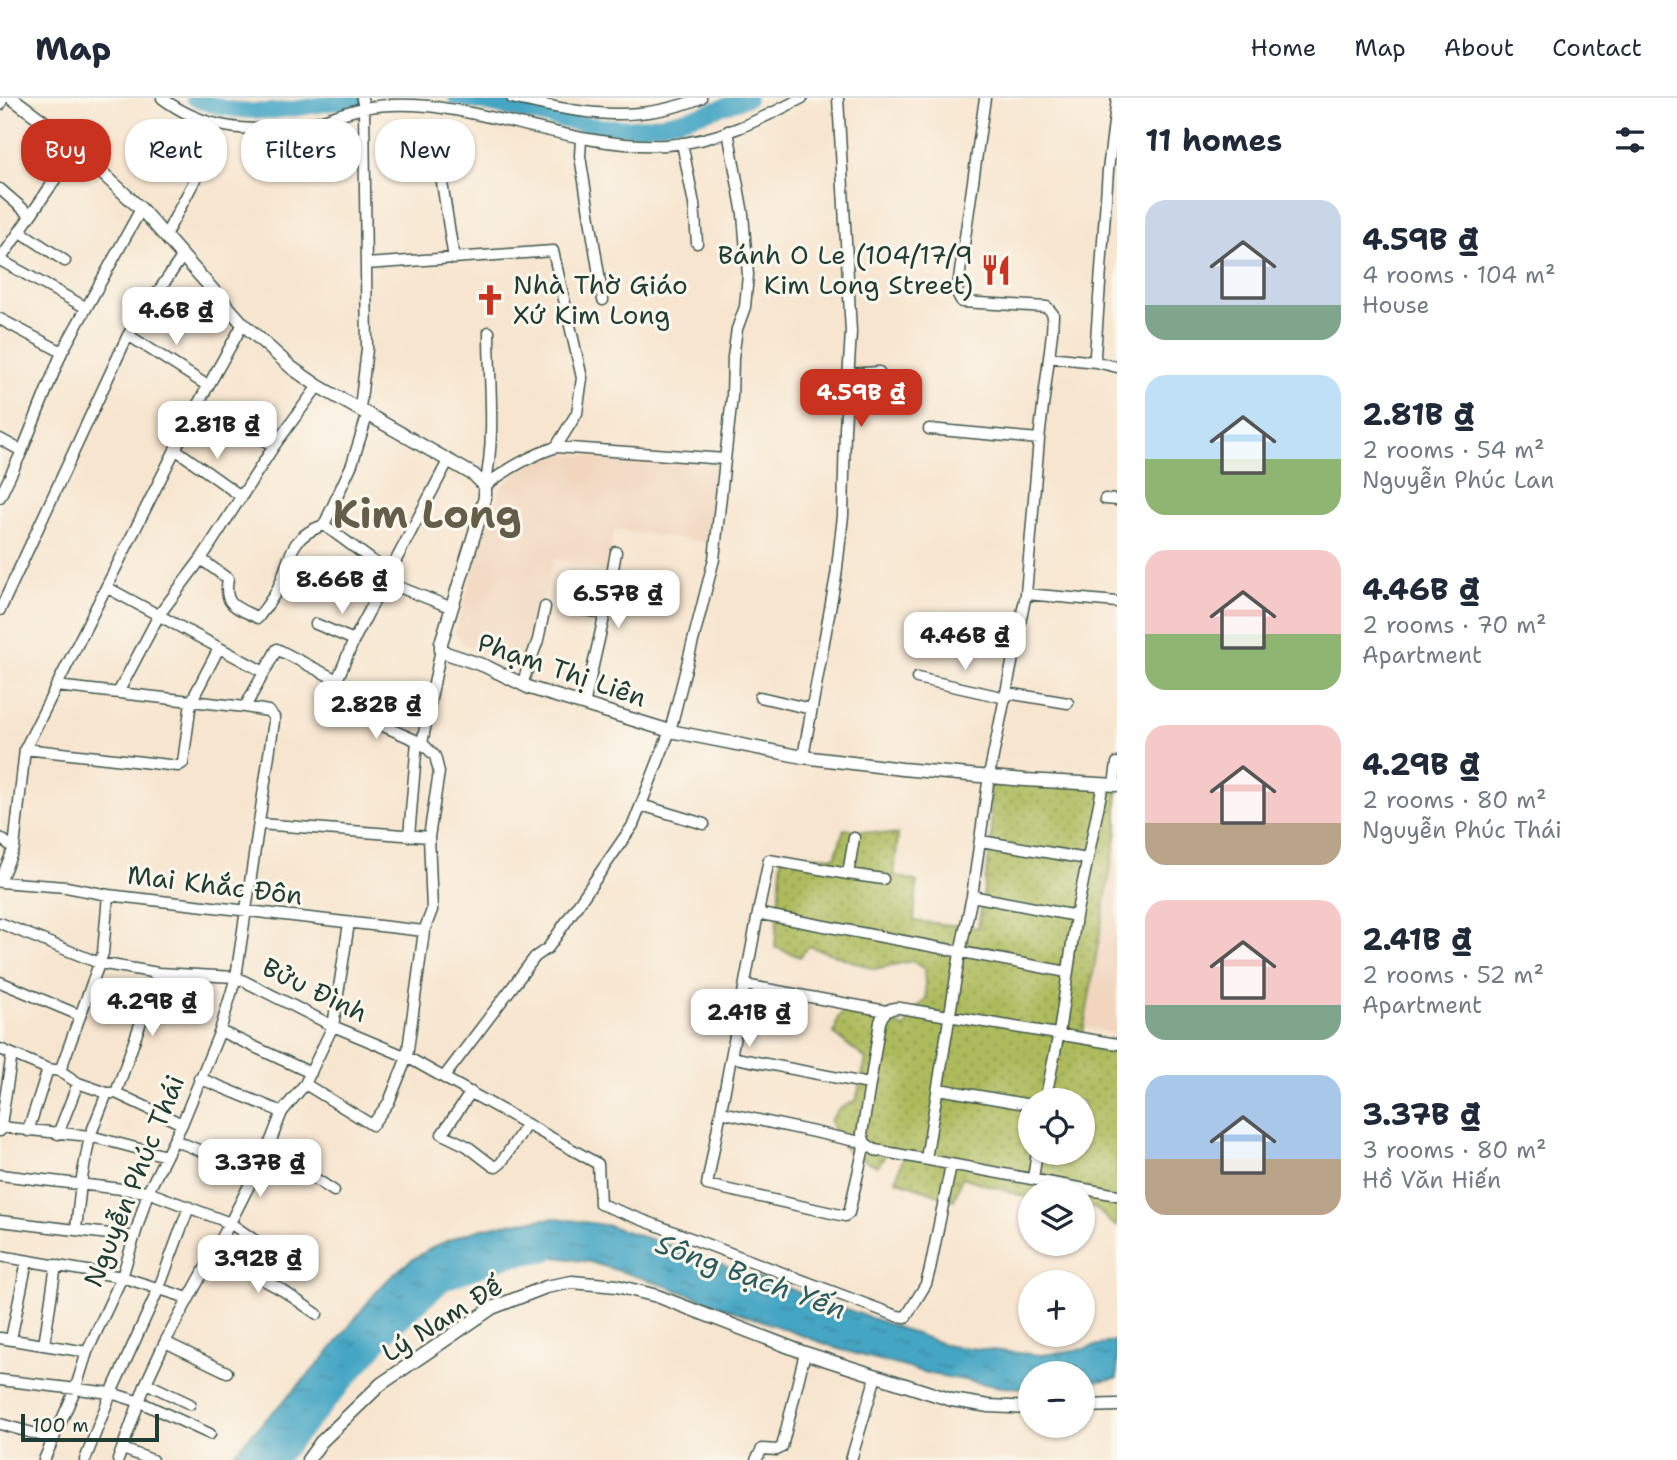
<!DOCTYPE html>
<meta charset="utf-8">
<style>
:root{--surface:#fff;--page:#f2f2f3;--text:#1f2937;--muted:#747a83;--line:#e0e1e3;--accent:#c8321e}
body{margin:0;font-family:"Shantell Sans",sans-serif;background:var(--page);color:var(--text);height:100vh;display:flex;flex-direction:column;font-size:26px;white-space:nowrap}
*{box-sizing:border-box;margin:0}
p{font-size:23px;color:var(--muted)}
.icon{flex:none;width:38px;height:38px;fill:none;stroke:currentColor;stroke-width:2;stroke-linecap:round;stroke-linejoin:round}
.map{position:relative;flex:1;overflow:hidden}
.drawer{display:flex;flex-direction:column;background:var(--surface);width:560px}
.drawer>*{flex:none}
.guide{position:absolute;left:21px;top:21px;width:665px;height:63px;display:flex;gap:14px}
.controls{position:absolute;left:1018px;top:990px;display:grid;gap:14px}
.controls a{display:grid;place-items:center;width:77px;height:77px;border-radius:50%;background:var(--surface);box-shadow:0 2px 5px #0004;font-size:35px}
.scale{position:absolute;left:21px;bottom:18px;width:138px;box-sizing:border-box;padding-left:7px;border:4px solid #1f3d34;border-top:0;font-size:19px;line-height:24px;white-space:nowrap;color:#1f3d34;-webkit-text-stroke:5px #fbf7ec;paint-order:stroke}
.price{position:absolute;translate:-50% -60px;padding:0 16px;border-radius:14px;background:#fff;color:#222;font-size:23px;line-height:46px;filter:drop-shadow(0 2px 4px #0008)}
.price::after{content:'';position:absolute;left:50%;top:42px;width:21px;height:16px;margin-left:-10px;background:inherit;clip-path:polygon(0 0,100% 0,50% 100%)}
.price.on{background:var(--accent);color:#fff}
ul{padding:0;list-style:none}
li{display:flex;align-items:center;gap:21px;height:175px;padding:0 28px}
li span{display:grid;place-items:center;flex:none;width:196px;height:140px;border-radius:21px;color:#555}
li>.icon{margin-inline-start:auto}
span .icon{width:84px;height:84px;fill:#fffc;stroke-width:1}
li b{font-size:30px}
h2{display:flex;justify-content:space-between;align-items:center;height:84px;padding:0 28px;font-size:30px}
.chip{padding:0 24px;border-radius:28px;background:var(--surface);box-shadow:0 2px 5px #0004;font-size:24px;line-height:63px}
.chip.on{background:var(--accent);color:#fff}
header{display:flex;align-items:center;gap:42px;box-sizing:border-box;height:98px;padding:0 35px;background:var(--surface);border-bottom:2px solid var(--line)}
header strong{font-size:33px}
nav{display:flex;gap:38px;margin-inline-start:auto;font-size:24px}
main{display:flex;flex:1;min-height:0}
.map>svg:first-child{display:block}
.built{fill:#f1d5bd}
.grass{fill:url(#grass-dots);stroke:#667c48;stroke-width:2;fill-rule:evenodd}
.water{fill:url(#water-ripples);stroke:#32727c;stroke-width:2}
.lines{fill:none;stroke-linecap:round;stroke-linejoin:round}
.river{stroke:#45a6c4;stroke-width:16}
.minor-casing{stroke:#3f564b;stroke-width:13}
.tertiary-casing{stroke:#3f564b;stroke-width:15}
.minor{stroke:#fff;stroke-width:10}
.tertiary{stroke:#fff;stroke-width:12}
.labels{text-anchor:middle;stroke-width:6;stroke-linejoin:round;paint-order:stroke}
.poi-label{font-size:26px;fill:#1f3d34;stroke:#fbf7ec;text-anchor:end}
.street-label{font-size:26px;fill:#1f3d34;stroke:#fbf7ec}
.water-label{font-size:28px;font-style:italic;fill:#2a5c5f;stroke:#fbf7ec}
.town-label{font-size:40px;font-weight:bold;fill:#645d49;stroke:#fbf7ec}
</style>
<header>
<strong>Map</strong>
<nav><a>Home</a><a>Map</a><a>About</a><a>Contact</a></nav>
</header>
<main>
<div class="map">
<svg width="1117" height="1362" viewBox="0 0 1117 1362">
<defs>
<pattern id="grass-dots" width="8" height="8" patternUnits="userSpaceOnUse" patternTransform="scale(1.75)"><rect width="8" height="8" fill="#adbb5d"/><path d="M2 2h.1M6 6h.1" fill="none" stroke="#8c994e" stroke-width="1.8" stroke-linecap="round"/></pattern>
<pattern id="water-ripples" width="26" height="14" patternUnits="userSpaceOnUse" patternTransform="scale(1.75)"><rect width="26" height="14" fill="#45a6c4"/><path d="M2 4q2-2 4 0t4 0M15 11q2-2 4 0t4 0" fill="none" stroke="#3988a0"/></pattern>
</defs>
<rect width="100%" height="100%" fill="#fbf7ec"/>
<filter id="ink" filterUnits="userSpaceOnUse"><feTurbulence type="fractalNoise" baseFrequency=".0143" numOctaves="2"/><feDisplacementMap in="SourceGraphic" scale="14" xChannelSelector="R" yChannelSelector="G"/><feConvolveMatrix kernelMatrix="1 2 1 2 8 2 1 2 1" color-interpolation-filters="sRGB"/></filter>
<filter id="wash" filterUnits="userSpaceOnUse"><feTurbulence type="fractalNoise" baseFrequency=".00686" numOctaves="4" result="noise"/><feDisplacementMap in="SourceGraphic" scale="28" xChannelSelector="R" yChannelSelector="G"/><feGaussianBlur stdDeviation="1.57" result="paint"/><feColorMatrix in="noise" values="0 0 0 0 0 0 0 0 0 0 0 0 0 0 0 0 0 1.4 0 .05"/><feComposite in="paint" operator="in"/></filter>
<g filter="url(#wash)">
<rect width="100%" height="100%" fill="#f7e5cf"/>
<path class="built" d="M550 355 719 366 710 445 614 432 607 473 554 461 523 569 463 546 455 535 482 439 501 389 519 372Z
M1117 702V936L1070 926Z"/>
<path class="grass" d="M989 678 1117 687V732L1082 942 1117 948V1128C1102 1123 1101 1105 1083 1110V1094H1031V1101L962 1079 954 1102 896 1082 904 1057 889 1051 878 1068C851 1058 840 1053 830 1023L839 1010 856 1003 866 961 834 936 838 919 854 906 868 921 892 923 905 931 910 917 926 901 924 871 912 863 874 871 809 848 800 859 775 849 782 756 835 759 844 731 898 737 894 777 917 784 914 823 978 830 992 739ZM1031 1003H1083V1055H1031Z"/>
<path class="water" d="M558 1120 610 1128 671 1148 949 1248 1041 1257 1084 1251 1117 1242V1280L1083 1286V1276H1031V1290L1001 1289 931 1276 842 1252 655 1184 590 1164 541 1157 506 1160 476 1168 432 1194 400 1222 278 1362H227C258 1328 292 1296 323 1261 343 1239 359 1213 379 1191 425 1139 491 1124 558 1120Z"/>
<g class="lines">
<path class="river" d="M194 0C246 24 303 10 357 0
M456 0C516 9 585 35 645 28 681 24 715 12 748 0
M278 1362 393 1230 445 1184 504 1162 547 1155"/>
</g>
</g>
<g filter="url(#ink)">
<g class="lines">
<defs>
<path id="minor" d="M162 0C203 31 248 35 298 28 320 25 342 14 364 10 384 6 407 6 428 8 508 17 585 51 667 47 715 44 760 22 802 0
M512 0C580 15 634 27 701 0
M1117 0 1108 72 1095 257 1096 264 1117 269
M0 7 3 0
M581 41 580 58 603 202
M682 45 694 106 697 145
M441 78 454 161
M0 91 30 117
M21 134 65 163
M165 138 197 78
M0 162 76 51
M0 162 85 209
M366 166 553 153 582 280 577 315 556 349C529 358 507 371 485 388
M0 221 62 254
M128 237 208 288
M1049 259 1096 264
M848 276 879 274
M360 310 367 251 364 10 362 0
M237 327 274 348
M929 331 1039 341
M0 341 22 353
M556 349 725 361
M175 351 242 399
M485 388C496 337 489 285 489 234
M0 399 22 353 62 254 141 111
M1105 401 1117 402
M324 427 388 474
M201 461 228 481C223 509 237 509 258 520 264 511 272 502 277 492 292 461 286 440 324 427L352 366 368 315
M386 484 450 509
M106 489 264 574
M1026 496 1117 504
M564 509 605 515 584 607
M0 512 128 237 182 159
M605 515 616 454
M932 519 1020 536
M316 526 354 542
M917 580 1006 600
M522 586 538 542 545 509
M118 595 159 517 201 461 274 348 318 288
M1007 595 1068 605
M760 599 811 611
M245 609 277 551 337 582
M422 645 441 551
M25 651 178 668 183 665 191 604 219 550
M803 659 836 478 843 418 845 331 851 234 838 0
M1114 687 1117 665
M641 707 704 726
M260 726 429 739
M409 738 417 643
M0 740 14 750
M854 740 848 776 769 762 759 810 761 816 1067 874
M981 743 1087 761
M848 776 883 781
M0 783 14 750 25 651 198 306 243 226
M0 784 66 789 108 797 424 833
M972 798 1076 818
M0 825 99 865 158 875 236 879 333 928 407 959 598 1066 600 1106 897 1218 906 1219 926 1186 930 1171 951 1067
M0 884 79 917
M745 887 886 913
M220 933 311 975
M1117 946 900 910C890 909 883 914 880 924L862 1036 865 1045 875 1052 1117 1097
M0 951 48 971 60 973 78 985 107 995H116L182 1026
M731 959 869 986
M60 973 103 855 108 797
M444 979 535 859 548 850 633 727 670 633 714 461 732 299 733 259 737 231 745 209 748 177 743 116 728 33
M199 980 282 1014
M305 986 372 1027 389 1004 407 959 424 833 432 812 429 739 439 674 435 658 422 645 358 617 330 599 354 542 448 363
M939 991 1031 1007
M471 994 442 1036 467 1048 493 1068 496 1069 501 1065 527 1026
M116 995 158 875
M1045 1003 1059 935 1076 818 1103 686
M721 1014 865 1045 849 1115 845 1118 707 1087 759 810
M0 1029 90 1038 166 1058
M0 1033 12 956
M28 1033 48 971
M58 1036 78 985
M174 1042 255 1075
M268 1050 334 1093
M926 1061 960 855 972 798 989 678 1026 496 1039 341 1052 235 1053 216 1047 209 962 204 957 195 985 0
M0 1077 148 1094 230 1125 280 1160
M1033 1080 1037 1055
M0 1123 134 1139
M76 1131 81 1085 90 1038 107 995
M214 1155 282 1192 317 1216
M0 1158 122 1179 188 1200
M0 1240 87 1254
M11 1241 27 1163
M165 1244 227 1274
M44 1247 56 1167
M0 1282 111 1295 140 1304 210 1336
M146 1285 190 1306
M0 1326 54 1341
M123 1351 152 1362
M44 1362 75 1292 87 1254 122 1179 148 1094 182 1026 220 933 236 879 274 623V619L268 613 245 609 56 588
M85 1362 111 1295 159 1190 189 1109
M118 1362 146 1285 165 1244 230 1125 268 1050 282 1014 305 986 333 928 349 825
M756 1362 762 1351 777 1352 782 1349 805 1255
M851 1362 876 1278"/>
<path id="tertiary" d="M12 0 59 35 141 111 243 226 292 270 318 288 474 377 485 388V399L479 421 441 545V551L446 555 485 568 530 590 670 633 803 659 902 671 1025 682 1117 687
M1083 1308 1117 1307
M308 1362 321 1344 381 1286 492 1210 546 1189 572 1184 617 1188 657 1198 805 1255 952 1302 989 1308 1031 1310"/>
</defs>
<use href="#minor" class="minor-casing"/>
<use href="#tertiary" class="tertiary-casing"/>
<use href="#minor" class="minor"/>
<use href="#tertiary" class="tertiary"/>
</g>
</g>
<defs>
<symbol id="restaurant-bare" viewBox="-9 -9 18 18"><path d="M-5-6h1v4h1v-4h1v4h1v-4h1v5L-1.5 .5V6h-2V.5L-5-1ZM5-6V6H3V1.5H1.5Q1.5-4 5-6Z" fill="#c8321e" stroke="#fbf7ec" stroke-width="2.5" paint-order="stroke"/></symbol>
<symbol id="church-bare" viewBox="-9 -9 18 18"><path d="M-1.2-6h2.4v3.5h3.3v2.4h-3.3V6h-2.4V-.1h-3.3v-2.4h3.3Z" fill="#c8321e" stroke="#fbf7ec" stroke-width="2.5" paint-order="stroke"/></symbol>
</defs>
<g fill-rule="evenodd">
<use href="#restaurant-bare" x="974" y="150" width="44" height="44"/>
<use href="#church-bare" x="468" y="180" width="44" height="44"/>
</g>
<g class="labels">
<g class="poi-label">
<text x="973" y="166">Bánh O Le (104/17/9<tspan x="973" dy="30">Kim Long Street)</tspan></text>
<text x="513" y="196" text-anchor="start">Nhà Thờ Giáo<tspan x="513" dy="30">Xứ Kim Long</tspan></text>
</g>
<g class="street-label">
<text transform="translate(562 572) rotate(19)" y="9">Phạm Thị Liên</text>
<text transform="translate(215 787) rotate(7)" y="9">Mai Khắc Đôn</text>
<text transform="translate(315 892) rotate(26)" y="9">Bửu Đình</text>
<text transform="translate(134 1083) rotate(-68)" y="9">Nguyễn Phúc Thái</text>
<text transform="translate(442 1221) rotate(-32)" y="9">Lý Nam Đế</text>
</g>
<g class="water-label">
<text transform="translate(751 1178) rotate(20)" y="10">Sông Bạch Yến</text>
</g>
<g class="town-label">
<text x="427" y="430">Kim Long</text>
</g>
</g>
</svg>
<div class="controls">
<a><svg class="icon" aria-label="locate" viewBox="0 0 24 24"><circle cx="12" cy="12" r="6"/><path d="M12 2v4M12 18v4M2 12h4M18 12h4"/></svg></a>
<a><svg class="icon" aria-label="layers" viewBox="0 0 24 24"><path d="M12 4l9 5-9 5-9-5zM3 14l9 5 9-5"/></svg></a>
<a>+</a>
<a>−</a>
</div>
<div class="scale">100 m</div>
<b class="price" style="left:176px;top:249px">4.6B ₫</b>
<b class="price on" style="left:861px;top:331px">4.59B ₫</b>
<b class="price" style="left:217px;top:363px">2.81B ₫</b>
<b class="price" style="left:342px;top:518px">8.66B ₫</b>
<b class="price" style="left:618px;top:532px">6.57B ₫</b>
<b class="price" style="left:965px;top:574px">4.46B ₫</b>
<b class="price" style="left:376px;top:643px">2.82B ₫</b>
<b class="price" style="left:152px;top:940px">4.29B ₫</b>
<b class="price" style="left:749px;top:951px">2.41B ₫</b>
<b class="price" style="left:260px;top:1101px">3.37B ₫</b>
<b class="price" style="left:258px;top:1197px">3.92B ₫</b>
<div class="guide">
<a class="chip on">Buy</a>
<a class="chip">Rent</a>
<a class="chip">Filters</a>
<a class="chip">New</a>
</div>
</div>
<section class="drawer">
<h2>11 homes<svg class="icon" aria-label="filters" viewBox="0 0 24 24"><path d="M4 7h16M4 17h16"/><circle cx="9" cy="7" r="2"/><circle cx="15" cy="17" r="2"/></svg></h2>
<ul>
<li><span style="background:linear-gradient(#c9d6e8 75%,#7fa58c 0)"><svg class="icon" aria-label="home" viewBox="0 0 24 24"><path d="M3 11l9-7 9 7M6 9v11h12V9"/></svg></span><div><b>4.59B ₫</b><p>4 rooms · 104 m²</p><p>House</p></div></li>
<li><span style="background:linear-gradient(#bfe0f5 60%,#8fb573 0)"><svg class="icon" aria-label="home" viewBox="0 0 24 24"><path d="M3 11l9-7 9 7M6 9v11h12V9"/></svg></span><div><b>2.81B ₫</b><p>2 rooms · 54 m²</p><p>Nguyễn Phúc Lan</p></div></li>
<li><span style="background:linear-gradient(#f6c9c9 60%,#8fb573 0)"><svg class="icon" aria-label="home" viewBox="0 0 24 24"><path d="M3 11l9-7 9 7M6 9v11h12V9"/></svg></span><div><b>4.46B ₫</b><p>2 rooms · 70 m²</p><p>Apartment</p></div></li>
<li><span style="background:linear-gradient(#f6c9c9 70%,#b9a48a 0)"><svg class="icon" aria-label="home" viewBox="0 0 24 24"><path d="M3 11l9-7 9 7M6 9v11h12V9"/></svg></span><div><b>4.29B ₫</b><p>2 rooms · 80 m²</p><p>Nguyễn Phúc Thái</p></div></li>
<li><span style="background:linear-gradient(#f6c9c9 75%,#7fa58c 0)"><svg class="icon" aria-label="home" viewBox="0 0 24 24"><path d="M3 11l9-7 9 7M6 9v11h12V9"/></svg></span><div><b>2.41B ₫</b><p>2 rooms · 52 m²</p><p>Apartment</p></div></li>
<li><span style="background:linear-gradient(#a9c7e8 60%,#b9a48a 0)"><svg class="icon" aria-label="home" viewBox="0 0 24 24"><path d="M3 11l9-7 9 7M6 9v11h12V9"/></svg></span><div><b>3.37B ₫</b><p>3 rooms · 80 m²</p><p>Hồ Văn Hiến</p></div></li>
</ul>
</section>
</main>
